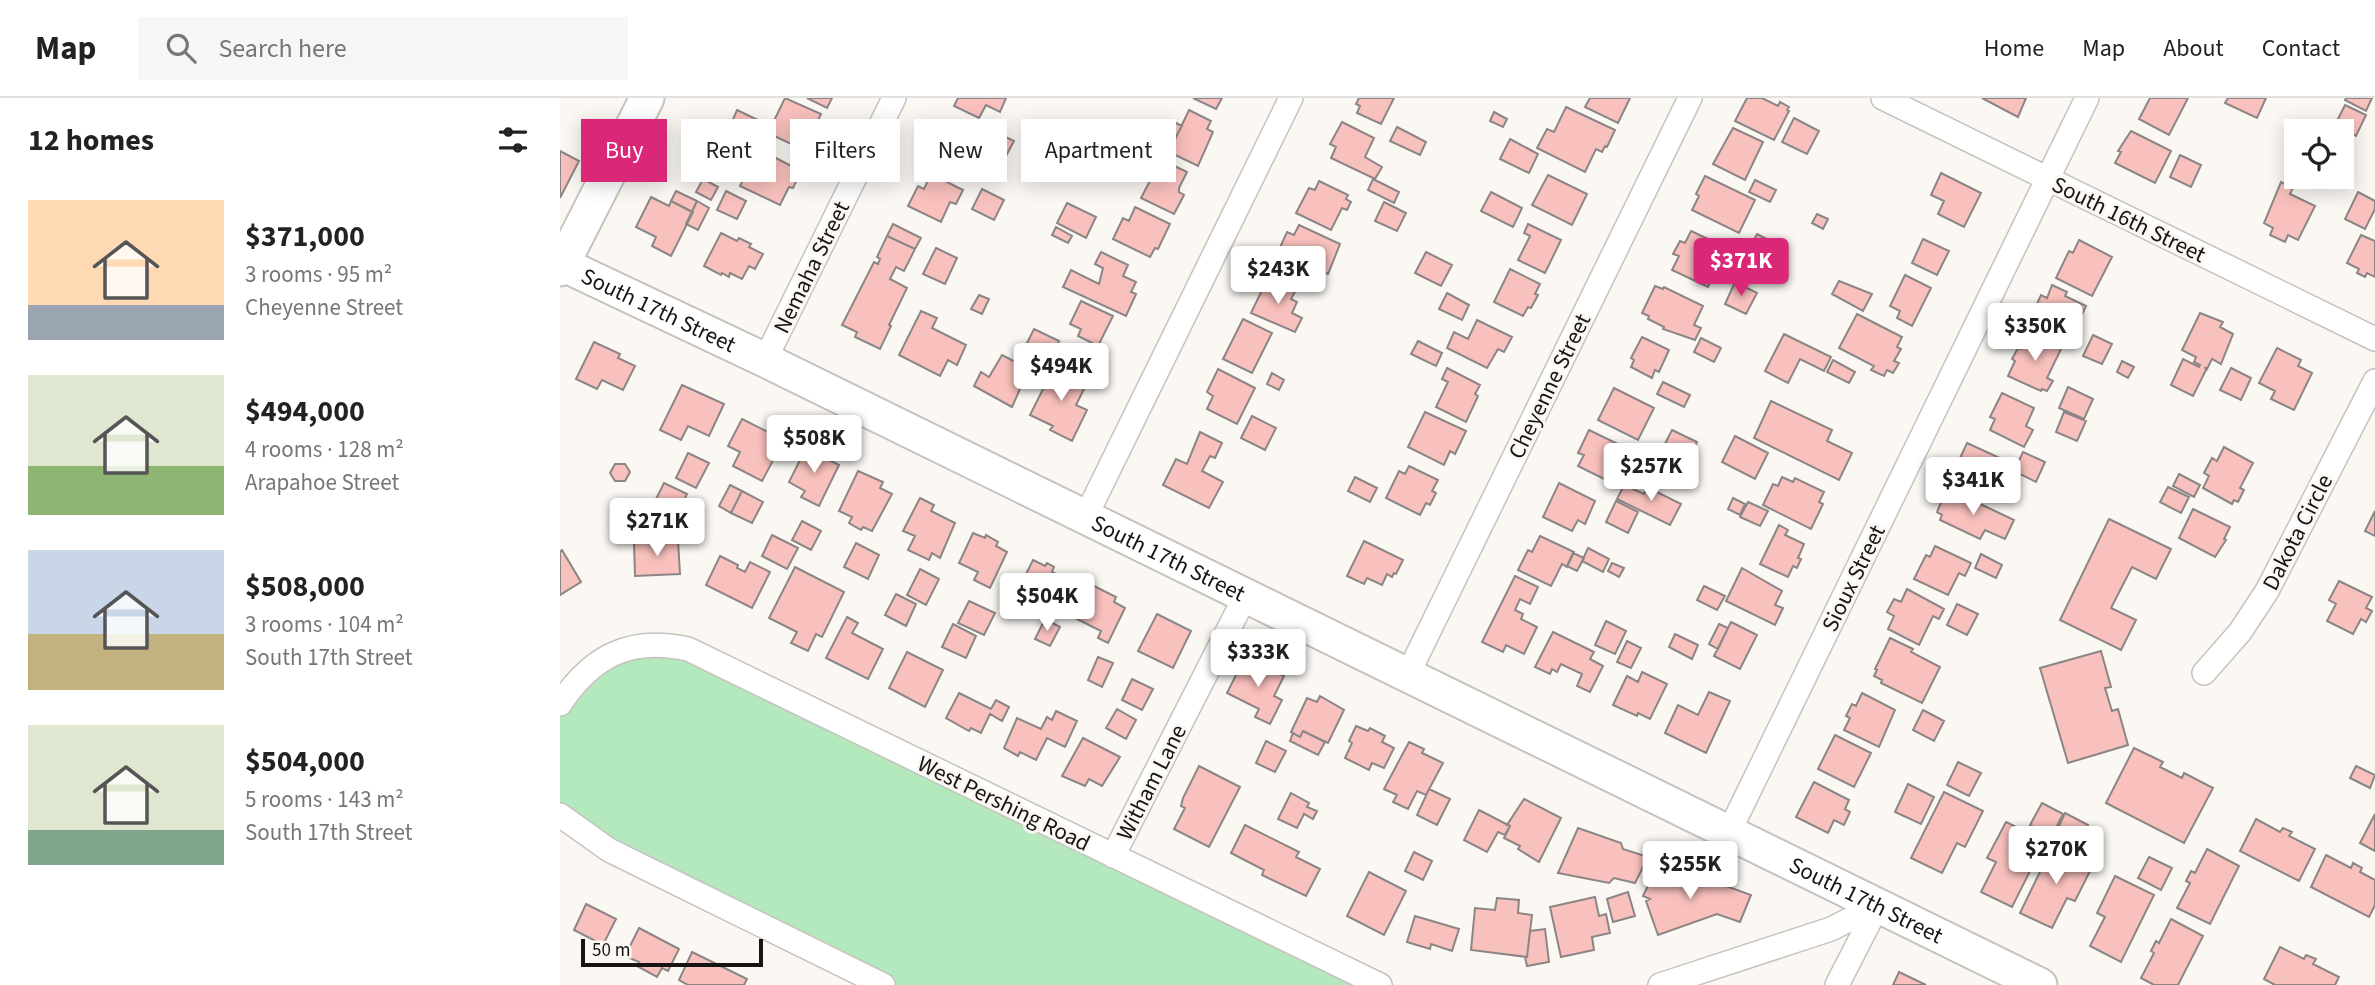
<!DOCTYPE html>
<meta charset="utf-8">
<style>
:root{--surface:#fff;--page:#f6f6f6;--text:#222;--muted:#767676;--line:#e0e0e0;--accent:#db2777}
body{margin:0;font-family:"Source Sans 3",sans-serif;background:var(--page);color:var(--text);height:100vh;display:flex;flex-direction:column;font-size:26px;white-space:nowrap}
*{box-sizing:border-box;margin:0}
p{font-size:23px;color:var(--muted)}
.icon{flex:none;width:38px;height:38px;fill:none;stroke:currentColor;stroke-width:2;stroke-linecap:round;stroke-linejoin:round}
.map{position:relative;flex:1;overflow:hidden}
.details{display:flex;flex-direction:column;background:var(--surface);width:560px}
.details>*{flex:none}
.top-card{position:absolute;left:21px;top:21px;width:665px;height:63px;display:flex;gap:14px}
.buttons{position:absolute;left:1724px;top:21px;display:grid;gap:14px}
.buttons a{display:grid;place-items:center;width:70px;height:70px;border-radius:0px;background:var(--surface);box-shadow:0 4px 18px #0003;font-size:35px}
.scale{position:absolute;left:21px;bottom:18px;width:182px;box-sizing:border-box;padding-left:7px;border:4px solid #161514;border-top:0;font-size:19px;line-height:24px;white-space:nowrap;color:#161514;-webkit-text-stroke:5px #fbf8f4;paint-order:stroke}
.price{position:absolute;translate:-50% -60px;padding:0 16px;border-radius:7px;background:#fff;color:#222;font-size:23px;line-height:46px;filter:drop-shadow(0 2px 4px #0008)}
.price::after{content:'';position:absolute;left:50%;top:42px;width:21px;height:16px;margin-left:-10px;background:inherit;clip-path:polygon(0 0,100% 0,50% 100%)}
.price.current{background:var(--accent);color:#fff}
ul{padding:0;list-style:none}
li{display:flex;align-items:center;gap:21px;height:175px;padding:0 28px}
li span{display:grid;place-items:center;flex:none;width:196px;height:140px;border-radius:0px;color:#555}
li>.icon{margin-inline-start:auto}
span .icon{width:84px;height:84px;fill:#fffc;stroke-width:1}
li b{font-size:30px}
h2{display:flex;justify-content:space-between;align-items:center;height:84px;padding:0 28px;font-size:30px}
.chip{padding:0 24px;border-radius:0px;background:var(--surface);box-shadow:0 4px 18px #0003;font-size:24px;line-height:63px}
.chip.current{background:var(--accent);color:#fff}
header{display:flex;align-items:center;gap:42px;box-sizing:border-box;height:98px;padding:0 35px;background:var(--surface);border-bottom:2px solid var(--line)}
header strong{font-size:33px}
nav{display:flex;gap:38px;margin-inline-start:auto;font-size:24px}
.search{width:490px;height:63px;background:var(--page);display:flex;align-items:center;gap:18px;box-sizing:border-box;padding:0 24px;border-radius:0px;color:var(--muted);font-size:26px}
main{display:flex;flex:1;min-height:0}
.map>svg:first-child{display:block}
.green{fill:#b4e8bd}
.building{fill:#f9c1bd;stroke:#8b8685;stroke-width:2}
.lines{fill:none;stroke-linecap:round;stroke-linejoin:round}
.street-casing{stroke:#c6c3bf;stroke-width:26}
.secondary-casing{stroke:#c6c3bf;stroke-width:37}
.street{stroke:#fff;stroke-width:23}
.secondary{stroke:#fff;stroke-width:33}
.labels{text-anchor:middle;stroke-width:6;stroke-linejoin:round;paint-order:stroke}
.street-label{font-size:23px;fill:#161514;stroke:#fbf8f4}
</style>
<header>
<strong>Map</strong>
<div class="search"><svg class="icon" aria-label="search" viewBox="0 0 24 24"><circle cx="10" cy="10" r="6"/><path d="M15 15l6 6"/></svg>Search here</div>
<nav><a>Home</a><a>Map</a><a>About</a><a>Contact</a></nav>
</header>
<main>
<section class="details">
<h2>12 homes<svg class="icon" aria-label="filters" viewBox="0 0 24 24"><path d="M4 7h16M4 17h16"/><circle cx="9" cy="7" r="2"/><circle cx="15" cy="17" r="2"/></svg></h2>
<ul>
<li><span style="background:linear-gradient(#ffd9b3 75%,#9aa5b1 0)"><svg class="icon" aria-label="home" viewBox="0 0 24 24"><path d="M3 11l9-7 9 7M6 9v11h12V9"/></svg></span><div><b>$371,000</b><p>3 rooms · 95 m²</p><p>Cheyenne Street</p></div></li>
<li><span style="background:linear-gradient(#dfe7d0 65%,#8fb573 0)"><svg class="icon" aria-label="home" viewBox="0 0 24 24"><path d="M3 11l9-7 9 7M6 9v11h12V9"/></svg></span><div><b>$494,000</b><p>4 rooms · 128 m²</p><p>Arapahoe Street</p></div></li>
<li><span style="background:linear-gradient(#c9d6e8 60%,#c2b280 0)"><svg class="icon" aria-label="home" viewBox="0 0 24 24"><path d="M3 11l9-7 9 7M6 9v11h12V9"/></svg></span><div><b>$508,000</b><p>3 rooms · 104 m²</p><p>South 17th Street</p></div></li>
<li><span style="background:linear-gradient(#dfe7d0 75%,#7fa58c 0)"><svg class="icon" aria-label="home" viewBox="0 0 24 24"><path d="M3 11l9-7 9 7M6 9v11h12V9"/></svg></span><div><b>$504,000</b><p>5 rooms · 143 m²</p><p>South 17th Street</p></div></li>
</ul>
</section>
<div class="map">
<svg width="1815" height="887" viewBox="0 0 1815 887">
<rect width="100%" height="100%" fill="#fbf8f4"/>
<path class="green" d="M108 547 820 887H323L0 717V606L27 573Z"/>
<path class="building" d="M225 0 261 16 254 31 259 33 248 54 208 35Z
M247 0H272L267 10Z
M398 0H446L440 14 426 7 419 20 394 8Z
M633 0H662L656 11Z
M799 0H834L821 26 797 15 800 8 796 6Z
M1030 0H1070L1058 25 1025 9Z
M1187 0H1202L1218 8 1220 4 1229 9 1227 12 1229 13 1214 42 1175 23Z
M1422 0H1466L1458 19Z
M1590 0H1628L1609 37 1579 21Z
M1668 0H1706L1697 20 1665 5Z
M1786 0H1812L1806 13 1785 2Z
M1785 7 1806 17 1796 38 1775 27Z
M1006 9 1055 32 1047 49 1045 48 1042 54 1036 51 1025 74 977 50 987 31 994 34Z
M177 12 200 23 192 39 170 28Z
M629 12 651 23 647 31 653 34 638 68 609 54Z
M934 14 947 21 943 29 930 23Z
M1234 20 1259 33 1247 56 1222 44Z
M389 22 416 35 398 72 371 59Z
M614 24 622 28 614 42 607 38Z
M782 24 814 40 805 59 822 69 815 81 771 60 776 49 770 46Z
M837 29 866 44 860 57 830 43Z
M1173 30 1203 44 1185 82 1153 66Z
M433 33 454 43 445 60 425 50Z
M1571 33 1611 53 1595 85 1555 65 1561 54 1558 53Z
M950 41 978 56 969 75 940 61Z
M0 53 19 63 0 100Z
M1620 57 1641 67 1631 89 1610 79Z
M212 58 241 73 233 90 229 89 220 107 180 88 186 76 200 82Z
M604 63 627 74 619 90V94L624 97 614 116 581 100 593 77 596 79Z
M1381 75 1421 95 1404 129 1378 116 1384 103 1371 97Z
M371 76 403 92 396 106 390 104 381 124 348 108 358 88 364 91Z
M988 77 1027 96 1012 127 972 107Z
M1145 78 1195 102 1179 135 1132 112 1139 98 1136 96Z
M143 81 158 89 151 102 136 94Z
M813 81 839 94 834 105 808 92Z
M1195 82 1216 92 1210 104 1189 94Z
M759 83 788 97 786 101 791 104 787 112 782 110 771 132 736 115 749 90 755 92Z
M1721 84 1733 90 1730 96 1755 108 1738 142 1728 137 1725 144 1710 137 1713 130 1704 125Z
M422 91 444 102 434 122 412 111Z
M116 93 137 103 132 114 111 103Z
M166 93 186 103 177 121 157 112Z
M931 94 962 110 953 129 921 113Z
M1798 94 1815 103V111L1805 131 1785 121Z
M91 99 109 108 111 103 133 114 111 158 92 148 96 139 76 129Z
M137 103 149 110 138 132 126 126Z
M824 104 846 115 837 133 815 123Z
M507 105 536 119 526 140 497 125Z
M575 109 610 126 598 151 595 150 590 159 553 141 563 120 569 123Z
M1257 116 1268 121 1263 131 1252 125Z
M333 126 361 140 355 151 327 138Z
M968 126 1001 142 985 175 958 162 970 138 964 135Z
M739 127 780 146 768 176 746 166 739 180 712 167 727 134 734 137Z
M496 129 512 138 508 145 492 137Z
M1131 133 1163 148 1152 171 1156 173 1148 189 1112 172 1119 158 1113 156 1120 143 1125 145Z
M161 135 177 143 179 140 191 146 189 149 203 156 195 171 189 168 182 181 170 175 169 179 162 175 161 177 144 168Z
M1197 136 1220 148 1210 167 1187 155Z
M1801 137 1815 143V179L1807 175 1805 179 1797 175 1799 171 1787 165Z
M327 138 355 151 344 173 336 169 330 181 347 190 329 227 331 228 320 251 295 239 297 234 282 227 314 164 318 166 320 161 317 159Z
M1363 141 1389 153 1377 177 1352 165Z
M1519 142 1552 159 1532 198 1496 180 1509 153 1513 155Z
M376 150 397 160 385 186 363 176Z
M541 154 568 167 563 178 576 184 571 194 576 196 566 218 503 189 511 172 539 186 543 170 535 166Z
M866 154 892 167 881 188 855 175Z
M1160 155 1172 161 1163 180 1155 175 1156 173 1152 171Z
M950 171 980 186 975 196 978 197 971 210 968 209 963 218 934 204Z
M1345 177 1371 190 1352 228 1337 220 1340 213 1330 208Z
M717 183 736 192 731 201 737 204 732 215 742 220 735 234 691 215 704 188 712 192Z
M1279 183 1312 196 1303 213 1272 196Z
M1175 184 1197 195 1186 216 1165 206Z
M1492 187 1507 194 1505 198 1526 208 1513 235 1497 228 1495 232 1486 228 1489 224 1478 218 1482 208 1477 206 1481 197 1487 200Z
M1095 188 1103 191 1104 189 1143 208 1134 227 1141 230 1135 242 1103 231 1104 229 1088 221 1089 218 1082 215Z
M887 195 909 207 902 222 879 211Z
M419 197 429 201 422 216 411 211Z
M521 203 553 218 538 248 518 238 521 231 510 226Z
M361 213 377 220 372 230 406 247 397 267 388 262 380 278 339 257Z
M1640 215 1663 224 1660 229 1673 236 1661 266 1652 261 1647 271 1645 269 1646 272 1633 298 1611 287 1623 261 1639 269 1640 267 1634 264 1636 259 1622 252Z
M1297 216 1342 239 1337 249 1341 251 1334 263 1339 265 1333 275 1327 272 1324 278 1311 272 1314 268 1279 250Z
M683 221 712 235 692 275 663 261Z
M917 222 952 239 944 254 938 251 927 270 887 250 894 234 908 241Z
M474 231 499 243 488 265 463 253Z
M1224 236 1271 259 1264 273 1240 261 1228 285 1205 273Z
M1468 236 1501 251 1487 280 1493 283 1487 293 1482 291 1481 293 1448 278 1455 263 1452 261 1458 250 1461 251Z
M1533 237 1552 246 1542 266 1523 258Z
M1082 239 1109 252 1099 274 1095 272 1092 280 1071 269 1074 262 1071 260Z
M1141 240 1161 250 1154 264 1134 254Z
M858 243 882 255 876 268 851 256Z
M34 244 60 256 58 260 75 268 63 292 42 282 37 291 16 281Z
M1717 250 1741 262 1738 268 1752 275 1734 312 1711 301 1715 293 1699 285Z
M442 257 469 271 452 309 414 288 421 274 429 279Z
M1273 262 1295 274 1289 285 1267 274Z
M1562 263 1574 269 1568 280 1557 274Z
M495 267 528 283 516 307 527 312 512 343 490 332 493 328 470 317Z
M887 270 920 287 915 296 918 298 906 324 876 309 888 284 882 281Z
M1671 270 1691 280 1681 302 1660 292Z
M658 271 695 290 677 326 647 311 653 298 647 294Z
M712 275 724 282 719 292 707 286Z
M1103 284 1130 297 1124 309 1097 296Z
M122 287 164 306 149 338 128 328 121 342 100 332Z
M1508 289 1533 301 1524 321 1499 310Z
M1054 290 1094 310 1078 342 1038 322Z
M1442 295 1474 310 1466 328 1473 332 1464 349 1430 332 1435 321 1430 319Z
M1211 303 1272 332 1267 343 1292 355 1279 382 1194 340Z
M865 314 906 333 895 356 890 353 884 367 848 349Z
M1504 314 1526 323 1517 343 1496 334Z
M692 318 716 330 705 352 681 340Z
M182 321 224 342 202 383 173 368 180 354 168 348Z
M1029 332 1064 349 1053 372 1060 375 1054 386 1018 368 1024 357 1018 355Z
M1112 332 1137 344 1124 372 1098 359Z
M640 334 662 345 655 360 650 358 642 373 663 384 649 410 603 387 616 361 627 366Z
M1175 338 1208 355 1195 381 1162 364Z
M1407 345 1455 367 1442 395 1394 373Z
M1664 349 1693 365 1680 390 1684 392 1678 404 1674 402 1672 406 1643 390 1649 378 1644 375 1652 360 1657 363Z
M246 350 270 359 269 362 279 367 259 408 241 399 245 393 229 384Z
M1463 354 1485 364 1476 384 1454 373Z
M128 355 149 365 136 390 116 380Z
M55 366H65L70 374 65 383H55L50 375Z
M849 368 878 382 872 393 876 395 870 407 866 405 860 417 826 400 839 373 845 376Z
M298 373 323 384 320 390 332 396 312 433 303 429 301 432 289 425 292 419 279 413Z
M1619 376 1640 387 1634 399 1613 388Z
M795 379 817 390 810 404 788 393Z
M1222 379 1233 384 1235 380 1264 394 1259 404 1263 406 1251 431 1203 407 1213 386 1218 388Z
M104 385 127 396 117 416 94 405Z
M999 385 1035 403 1025 426 1018 422 1012 433 983 419Z
M170 387 182 393 171 415 159 408Z
M1064 387 1084 396 1087 389 1121 406 1110 427 1057 401Z
M1608 389 1629 399 1621 415 1600 404Z
M182 393 203 404 192 425 171 415Z
M1393 393 1454 422 1445 441 1425 432 1420 441 1380 422 1382 417 1377 414 1385 395 1391 398Z
M360 400 374 407 371 413 395 425 380 460 372 455 369 462 348 452 355 438 343 433Z
M1173 400 1185 406 1180 417 1168 411Z
M1056 403 1078 414 1068 435 1046 424Z
M1188 404 1208 413 1200 428 1180 419Z
M1633 411 1670 429 1664 441 1666 442 1655 459 1619 440Z
M1815 413V438L1805 433Z
M1549 421 1611 451 1596 481 1572 469 1551 510 1576 522 1561 552 1500 522Z
M242 423 261 433 251 452 232 442Z
M1219 427 1228 432 1225 437 1244 446 1238 460 1241 461 1237 470 1233 468 1228 479 1200 466Z
M413 435 425 440 426 437 438 444 436 448 447 454 430 490 414 482 418 474 399 465Z
M212 437 238 450 227 471 202 458Z
M980 438 1014 454 1007 469 1002 466 991 488 958 472 968 452 972 454Z
M118 442 120 476 75 478 74 444Z
M804 443 843 462 836 476 834 475 832 479 827 476 822 487 807 480 804 486 787 478Z
M296 445 319 457 308 481 284 469Z
M1375 448 1411 465 1405 478 1399 475 1388 497 1354 481 1366 457 1370 459Z
M1028 450 1049 461 1043 474 1022 463Z
M2 452 21 484 0 497V454Z
M1013 455 1024 460 1017 473 1007 468Z
M1421 456 1442 467 1436 480 1415 470Z
M160 458 178 467 177 470 185 474 190 464 210 474 192 510 146 487Z
M473 462 485 468 487 465 494 469 492 474 506 481 489 514 474 507 477 500 459 490Z
M1052 465 1064 470 1059 479 1048 473Z
M235 469 284 494 262 539 256 536 248 553 231 545 237 534 209 520Z
M1182 470 1222 493 1215 507 1223 510 1215 527 1166 503Z
M360 471 379 481 366 507 347 497Z
M955 478 978 489 970 506 960 501 955 512 963 516 961 521 977 529 964 556 946 547 943 554 922 544Z
M1779 483 1812 499 1806 510 1812 513 1806 524 1801 521 1793 536 1767 523 1776 506 1769 502Z
M532 487 556 499 554 504 565 510 548 545 538 540 541 533 515 520Z
M1144 488 1165 498 1157 512 1137 502Z
M1347 491 1384 511 1379 521 1373 518 1359 547 1328 531 1334 518 1327 514 1334 501 1341 504Z
M336 496 356 506 346 528 325 517Z
M409 503 435 515 424 537 398 525Z
M1397 506 1418 516 1407 537 1387 527Z
M597 516 631 533 613 570 578 553Z
M287 519 298 525 292 535 323 551 308 581 266 560Z
M485 521 500 529 490 548 475 541Z
M1046 523 1066 533 1055 556 1035 547Z
M1171 524 1197 537 1180 571 1154 558Z
M393 526 416 538 406 560 382 549Z
M1159 526 1168 530 1158 551 1149 546Z
M993 534 1034 554 1030 561 1043 568 1030 594 1017 588 1022 576 1001 566 997 574 992 571 990 576 975 569Z
M1115 536 1138 547 1132 561 1109 549Z
M1330 540 1353 551 1351 554 1380 569 1362 605 1321 585 1322 582 1314 578 1317 572 1315 571Z
M1067 543 1081 550 1071 570 1057 564Z
M1541 553 1551 589 1545 590 1552 613 1558 611 1568 647 1508 665 1480 570Z
M347 554 383 572 365 609 329 590Z
M538 559 553 565 542 589 528 582Z
M684 561 724 578 714 598 722 602 710 626 695 619 699 611 667 595Z
M1082 574 1107 586 1090 621 1078 615 1077 618 1053 607 1067 578 1078 584Z
M572 581 593 591 582 612 562 602Z
M1149 594 1170 603 1146 655 1105 635 1118 607 1138 617Z
M399 595 431 611 436 602 449 609 442 623 430 616 421 635 411 630 409 633 386 620Z
M1302 595 1335 612 1319 649 1284 632 1290 620 1286 618 1292 606 1296 608Z
M760 598 784 612 768 645 743 633 740 639 731 634 747 600 757 604Z
M557 611 576 622 566 641 546 630Z
M1363 612 1384 623 1374 643 1353 632Z
M496 613 517 623 505 649 487 640 476 662 460 654 458 658 444 650 457 620 481 631 487 619 492 622Z
M796 628 808 633 810 630 825 638 822 644 834 650 824 670 812 665 809 672 785 660 792 645 789 643Z
M743 633 765 644 758 657 730 643 733 635 740 639Z
M1275 637 1311 655 1294 689 1258 671Z
M523 640 560 659 542 688 529 681 525 688 502 678Z
M706 643 726 653 715 674 696 665Z
M849 644 864 651 862 655 883 665 866 697 857 693 848 711 833 704 837 697 824 691Z
M1574 650 1603 664 1600 669 1622 680 1624 675 1653 690 1624 745 1546 705Z
M1398 664 1421 675 1409 698 1387 687Z
M639 668 680 689 649 749 614 731 625 710 621 708 623 700Z
M1796 668 1815 677 1810 690 1790 680Z
M1254 684 1289 702 1285 711 1290 714 1284 727 1274 722 1268 735 1236 719Z
M1348 686 1374 699 1361 726 1335 714Z
M869 691 890 701 877 727 857 717Z
M1384 694 1423 713 1405 749 1397 745 1382 775 1351 760Z
M731 695 749 705 747 709 757 713 753 721 744 716 737 730 718 721Z
M964 701 1001 720 979 764 958 751 960 748 944 740 950 728 947 727Z
M1482 705 1503 716 1492 738 1470 727Z
M919 712 950 728 945 737 938 734 927 754 904 742Z
M1505 715 1528 727 1517 750 1494 739Z
M1815 716V753L1800 745Z
M1696 721 1720 734 1723 730 1732 734 1729 738 1755 751 1739 783 1680 753Z
M1446 724 1485 743 1452 809 1421 794 1436 764 1427 760Z
M685 727 739 754 736 759 760 771 746 798 702 777 704 772 671 755Z
M1018 730 1061 745 1063 751 1088 759 1075 785 1054 780 1049 785 998 775Z
M1493 747 1533 767 1515 803 1507 800 1492 830 1460 815Z
M1647 751 1679 768 1650 826 1617 810 1630 785 1626 783 1631 773 1635 775Z
M854 754 872 763 863 782 845 773Z
M1766 757 1791 770 1793 765 1802 770 1800 774 1815 782V807L1809 819 1751 789Z
M1589 759 1612 770 1601 792 1578 780Z
M1098 767 1133 783 1134 785 1147 781 1191 797 1180 824 1157 816 1098 837 1086 803 1090 801 1083 798Z
M809 774 846 793 824 837 787 818Z
M1555 778 1594 797 1561 864 1530 848 1545 819 1537 815Z
M1068 794 1075 818 1053 824 1047 801Z
M1035 799 1039 818 1046 816 1050 835 1032 839 1034 852 1001 859 990 809Z
M937 800 959 802 958 815 972 817 967 859 911 852 915 810 935 812Z
M26 806 56 821 43 847 14 832Z
M855 818 899 831 892 853 871 846 870 851 847 844Z
M1611 821 1643 838 1618 887H1594L1581 880 1594 855 1591 853 1596 843 1599 845Z
M79 830 119 851 108 873 102 870 97 879 77 868 79 864 65 858Z
M985 831 989 864 967 868 965 859H967L970 833Z
M1720 849 1744 861 1746 857 1756 861 1753 866 1779 879 1775 887H1715L1704 881Z
M132 854 187 881 184 887H128L119 882Z
M1339 874 1366 887H1333Z"/>
<g class="lines">
<defs>
<path id="street" d="M1323 0 1815 241
M205 262 334 0
M525 420 731 0
M1644 575 1680 534 1707 493 1815 283
M848 576 1130 0
M0 606C32 558 70 538 128 551L820 887
M0 717 49 752 323 887
M1169 734 1527 0
M553 758 686 497
M1100 887 1271 831 1318 807
M1277 887 1318 807"/>
<g id="secondary">
<path id="s1" d="M2 166 205 262 1480 887"/>
<path d="M0 171 87 0"/>
</g>
</defs>
<use href="#street" class="street-casing"/>
<use href="#secondary" class="secondary-casing"/>
<use href="#street" class="street"/>
<use href="#secondary" class="secondary"/>
</g>
<g class="labels">
<g class="street-label">
<text transform="translate(1569 121) rotate(26)" y="8">South 16th Street</text>
<text transform="translate(251 169) rotate(-64)" y="8">Nemaha Street</text>
<text dy="8" stroke="none"><textPath href="#s1" startOffset="107">South 17th Street</textPath></text>
<text transform="translate(989 288) rotate(-64)" y="8">Cheyenne Street</text>
<text transform="translate(1737 434) rotate(-63)" y="8">Dakota Circle</text>
<text dy="8" stroke="none"><textPath href="#s1" startOffset="674">South 17th Street</textPath></text>
<text transform="translate(1293 480) rotate(-64)" y="8">Sioux Street</text>
<text transform="translate(591 684) rotate(-63)" y="8">Witham Lane</text>
<text transform="translate(444 705) rotate(26)" y="8">West Pershing Road</text>
<text dy="8" stroke="none"><textPath href="#s1" startOffset="1451">South 17th Street</textPath></text>
</g>
</g>
</svg>
<div class="buttons">
<a><svg class="icon" aria-label="locate" viewBox="0 0 24 24"><circle cx="12" cy="12" r="6"/><path d="M12 2v4M12 18v4M2 12h4M18 12h4"/></svg></a>
</div>
<div class="scale">50 m</div>
<b class="price current" style="left:1181px;top:200px">$371K</b>
<b class="price" style="left:718px;top:208px">$243K</b>
<b class="price" style="left:1475px;top:265px">$350K</b>
<b class="price" style="left:501px;top:305px">$494K</b>
<b class="price" style="left:254px;top:377px">$508K</b>
<b class="price" style="left:1091px;top:405px">$257K</b>
<b class="price" style="left:1413px;top:419px">$341K</b>
<b class="price" style="left:97px;top:460px">$271K</b>
<b class="price" style="left:487px;top:535px">$504K</b>
<b class="price" style="left:698px;top:591px">$333K</b>
<b class="price" style="left:1496px;top:788px">$270K</b>
<b class="price" style="left:1130px;top:803px">$255K</b>
<div class="top-card">
<a class="chip current">Buy</a>
<a class="chip">Rent</a>
<a class="chip">Filters</a>
<a class="chip">New</a>
<a class="chip">Apartment</a>
</div>
</div>
</main>
